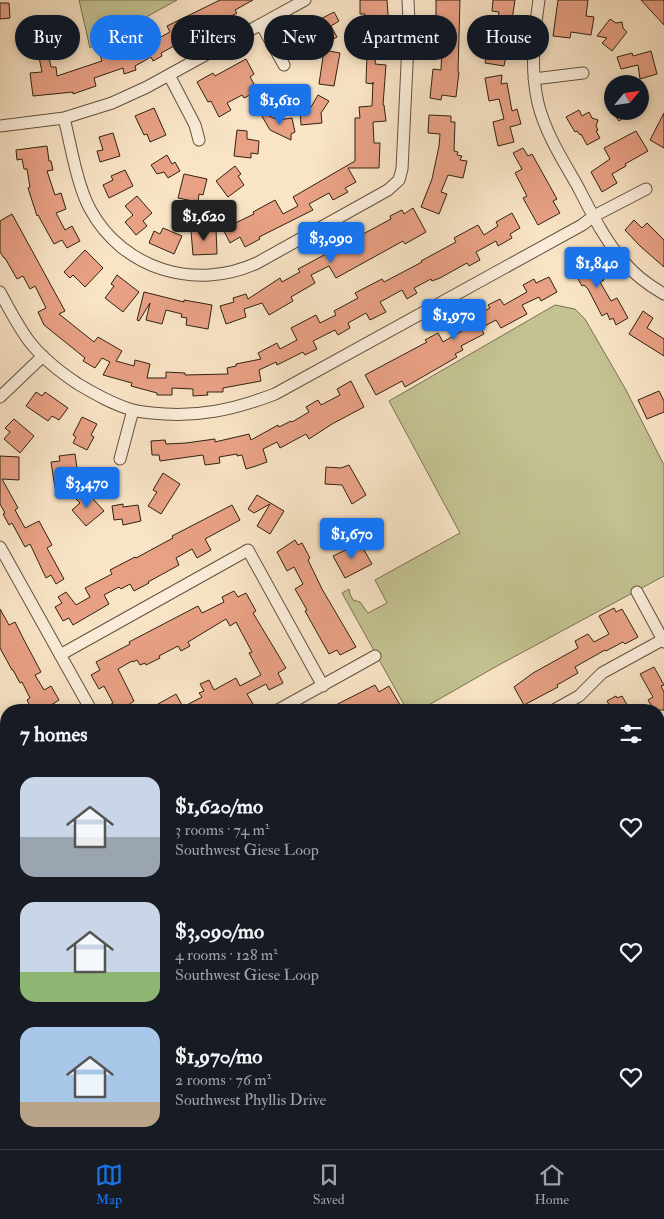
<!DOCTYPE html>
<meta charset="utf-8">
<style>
:root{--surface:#171b24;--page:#20242c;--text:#f1f3f6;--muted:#9ea1a6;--line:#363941;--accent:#1a73e8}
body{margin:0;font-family:"IM FELL Double Pica",serif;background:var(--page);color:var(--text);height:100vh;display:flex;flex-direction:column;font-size:19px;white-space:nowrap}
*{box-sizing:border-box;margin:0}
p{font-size:16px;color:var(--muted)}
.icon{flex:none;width:28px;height:28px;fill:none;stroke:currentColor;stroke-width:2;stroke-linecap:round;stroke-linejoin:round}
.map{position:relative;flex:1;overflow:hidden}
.panel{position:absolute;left:0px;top:704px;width:665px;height:446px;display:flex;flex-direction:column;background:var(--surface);border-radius:20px 20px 0 0;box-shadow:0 2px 8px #0003}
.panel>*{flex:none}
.hud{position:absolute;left:15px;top:15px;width:635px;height:45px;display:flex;gap:10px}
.needle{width:32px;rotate:61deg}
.buttons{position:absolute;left:604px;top:75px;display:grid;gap:10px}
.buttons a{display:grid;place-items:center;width:45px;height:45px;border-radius:50%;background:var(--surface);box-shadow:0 2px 8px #0003;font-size:25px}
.price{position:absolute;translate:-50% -42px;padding:0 11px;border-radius:5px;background:var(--accent);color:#fff;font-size:16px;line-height:32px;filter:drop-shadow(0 1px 2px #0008)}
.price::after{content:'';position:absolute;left:50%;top:30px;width:15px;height:11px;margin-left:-8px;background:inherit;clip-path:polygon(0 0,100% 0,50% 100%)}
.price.current{background:#222;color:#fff}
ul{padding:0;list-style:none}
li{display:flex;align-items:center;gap:15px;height:125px;padding:0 20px}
li span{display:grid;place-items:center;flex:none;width:140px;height:100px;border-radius:15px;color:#555}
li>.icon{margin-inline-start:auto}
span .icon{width:60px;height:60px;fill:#fffc;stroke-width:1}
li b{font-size:21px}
h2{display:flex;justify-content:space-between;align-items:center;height:60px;padding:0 20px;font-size:21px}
.pill{padding:0 18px;border-radius:22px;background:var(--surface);box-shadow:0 2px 8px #0003;font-size:18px;line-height:45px}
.pill.current{background:var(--accent);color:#fff}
.dock{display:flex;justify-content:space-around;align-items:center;height:70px;border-top:1px solid var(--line);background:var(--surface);font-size:14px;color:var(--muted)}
.dock a{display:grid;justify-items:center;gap:2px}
.dock .current{color:var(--accent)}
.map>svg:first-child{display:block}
.green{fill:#c3c292;stroke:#797252}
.building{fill:#e9a185;stroke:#2f2211}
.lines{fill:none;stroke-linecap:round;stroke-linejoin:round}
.street-casing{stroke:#62523e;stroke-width:13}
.secondary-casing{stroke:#2f2211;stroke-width:18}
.street{stroke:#fbedda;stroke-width:11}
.secondary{stroke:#fbedda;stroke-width:16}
</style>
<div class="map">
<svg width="664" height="1149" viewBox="0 0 664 1149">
<rect width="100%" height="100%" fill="#f9e4c6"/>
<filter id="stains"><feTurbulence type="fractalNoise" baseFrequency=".004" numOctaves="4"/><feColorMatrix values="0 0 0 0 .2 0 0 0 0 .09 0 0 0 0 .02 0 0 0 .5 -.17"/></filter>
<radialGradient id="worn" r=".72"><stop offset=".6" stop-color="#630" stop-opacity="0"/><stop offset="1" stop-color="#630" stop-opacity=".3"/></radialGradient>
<path class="green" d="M79 0H177L90 48Z
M555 305 575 309 585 319 626 390 664 465V576L497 666 420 710H407L342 593 349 589 350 594 353 600 360 602 368 613 387 603 375 580 460 533 389 401Z"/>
<path class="building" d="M220 0H253L235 10 237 13 224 20 222 16 200 27 202 31 161 53 162 56 153 61 151 57 135 66 136 70 124 74 123 68 94 78 96 86 73 94V92L33 96 30 73 42 72 35 38 41 37 40 32 67 26 70 44 47 48 51 67H56L57 76 102 61 100 55 141 41 139 38 151 31 155 40 170 32 167 26Z
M360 0H387L389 28 387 44 377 43 375 64 386 65 383 105H384L386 121 373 122 374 143H380L379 168H348L356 182 345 188 348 192 333 200 329 193 309 204 313 210 259 237 260 239 245 247 240 237 230 243 223 229 254 214 253 212 275 200 283 214 298 206 293 197 355 161V118H360L359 107 372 106 373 82V84L366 83 367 53 361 52 365 14H360Z
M436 0H460L458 72H459L456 97 442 95 441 100 430 98 433 69 441 70 442 47H431V31H436Z
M493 0H515L512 20 498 18 499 12 492 11Z
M558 0H588L586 16 594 17 591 35 571 32 570 38 553 36Z
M641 0H664V25Z
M0 3H9L10 18 0 19Z
M334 12 339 21 331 26 337 37 316 49 307 31 312 29 309 25Z
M610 19 616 23 622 22 623 28 627 32 612 51 602 43 607 38 597 36Z
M490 38 513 42 510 56 506 55 504 66 485 63Z
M324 50 340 53 334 86 319 84Z
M651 51 657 74 640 79 638 65 621 69 617 57 632 53 633 56Z
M246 59 254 74 250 77 258 91 244 98 242 95 227 103 231 110 219 117 211 101 208 102 197 82 213 73 215 76Z
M502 75 501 84 507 83 512 111 517 109 521 124 510 127 514 142 498 146 493 122 504 119 499 99 489 101 485 78Z
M318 95 329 101 321 113 322 123 301 125 300 108 311 107Z
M154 108 166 135 150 142 147 134 144 135 135 116Z
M579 110 582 116 589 112 592 118 598 120 596 126 598 130 596 131 600 138 587 145 581 134 580 135 577 131 575 132 566 117Z
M259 111 278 120 292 118 295 132 291 134V140L270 130Z
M611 111H633L619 121Z
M664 113V148L650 140Z
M429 115 451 116V122H455L454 151 458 152 457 155 462 156 460 160 467 161 463 178 448 175 441 192 447 194 439 214 421 207 432 179 439 146 440 134 428 133Z
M237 130 247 131V139L259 141 258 154 251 153V158L234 156Z
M636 131 648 151 625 164 626 166 612 174 617 183 602 192 591 172 610 159 604 148Z
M113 133 120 156 100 162 97 151 103 150 99 137Z
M47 146 49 161H51L53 170 47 171 55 195 61 193 66 209 56 213 65 230 72 226 80 241 67 248 62 240 54 244 38 215 37 216 28 188 30 187 27 169H24L22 159 17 160 16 150Z
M523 148 528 156 532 154 557 199 553 201 560 213 538 225 523 198 527 196 515 173 522 169 513 153Z
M167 155 172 164 175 162 180 171 168 178 164 172 157 174 151 165Z
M235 166 241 174 238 176 244 185 228 197 216 181Z
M125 170 133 186 109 198 103 185 113 180 111 176Z
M184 174 207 179 203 195 199 194 198 202 178 198Z
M137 196 152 213 143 221 147 226 136 235 125 222 133 215 125 206Z
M413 208 426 232 405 244 403 241 336 278 329 266 311 275 315 283 291 297 293 301 269 315 262 303 244 309 246 317 226 324 220 306 234 302 233 298 246 294 248 299 280 278 282 282 300 272 298 269 391 219 390 216 402 210 404 214Z
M512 213 520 228 510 234 512 238 498 246 496 241 476 252 480 260 469 266 467 263 440 278 432 281 431 279 414 288 417 293 407 299 402 290 380 302 386 312 370 320 366 313 348 323 350 328 338 335 335 330 313 341 317 349 305 355 303 352 277 365 276 362 259 370 261 381 223 388V392H207L208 395 193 396V389L172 388V395H157V393L131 386 132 383 103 375 110 362 102 358 95 368 83 361 85 358 44 325 38 312 46 308 35 286 30 289 23 276 17 279 5 258H4L0 252V221L12 214 65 311 59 314 94 342 98 337 122 351 116 361 134 366 135 360 150 364 147 378H166V372L185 373V375L228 374 227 368 236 366V364L261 359 258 353 277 343 280 349 297 340 291 328 316 315 320 323 336 315 334 311 358 298 355 293 382 279 384 282 422 262 421 261 456 242 454 238 478 225 484 235 498 226 496 222Z
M634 220 642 228 647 223 664 240V267L640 246 625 230Z
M163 228 182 236 174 254 149 243 154 231 160 234Z
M216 229 217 254 193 255 191 231Z
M85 250 103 268 85 287 73 275 70 278 64 272Z
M584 253 592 268 597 266 604 280 600 282 611 301 617 298 628 318 616 325 613 318 610 320 607 313 602 316 588 289 584 285 582 286 568 261Z
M117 275 139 292 123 312 105 298 114 286 111 284Z
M549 277 557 292 541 301 539 297 522 305 527 314 501 328 496 320 481 328 484 334 461 346 463 350 455 354 457 357 405 387 402 381 376 395 365 375 427 342 425 340 438 333 443 342 462 331 459 324 490 308 488 305 500 299 504 305 527 292 523 285 534 279 536 283Z
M144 292 184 302V300L212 305 208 329 186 325 187 318 181 317 182 314 166 310 162 324 146 320 150 303 139 321 137 320Z
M643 311 653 318 647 328 664 339V356L629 334Z
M351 381 364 407 332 424 309 439 306 434 280 448 277 442 263 449 267 462 256 466 246 469 242 455 237 456V454L219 457 220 463 205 465 203 455 160 461 159 455H152L151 441 165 440 166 444 186 443 215 439V442L249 434 251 440 278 425 279 427 291 421 292 422 309 412 306 407 318 400 321 405 340 395 337 389Z
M659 391 664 401V412L647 419 638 400Z
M36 392 42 396 45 392 68 408 59 420 52 416 48 421 26 406Z
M82 417 97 424 91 435 94 437 87 450 73 443 76 437 73 435Z
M14 419 34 436 20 453 4 439 10 432 5 428Z
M75 454 77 468H72L74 486 55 488 51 462 60 461 59 456Z
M0 456 19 457V480L2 479 18 508 15 510 25 528 39 521 52 545 47 548 64 579 56 584 51 575 46 578 30 544 25 547 12 523 9 525 3 514 5 513 0 504Z
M349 465 366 495 352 504 342 485 325 484 326 467 341 468Z
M163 473 180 484 161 514 148 506 157 492 153 490Z
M86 491 104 511 86 526 72 510 80 503 76 499Z
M257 495 284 511 270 534 257 526 270 504 254 513 248 509Z
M123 504V507L138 505 141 521 123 525 122 519 114 520 112 506Z
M232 505 240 520 205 539 211 550 197 558 192 549 176 558 179 565 148 582 149 583 134 591 130 584 121 589 119 587 104 595 109 604 73 625 69 618 63 621 55 607 62 603 58 597 66 592 76 605 90 597 85 588 112 574 110 570 135 557 136 558 173 538 172 536Z
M295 540 298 545 302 543 310 558 308 560 322 589 356 647 340 655 337 650 329 654 305 611 307 610 295 589 303 584 294 567 287 571 277 552Z
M360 543 372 564 345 578 333 556Z
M234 591 238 597 246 593 256 611 253 613 286 668 278 673 283 683 269 690 266 684 247 694 253 704 241 710H236L233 705 224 710H162L158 704 176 694 183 707 202 697 199 693 204 691 200 684 209 680 214 690 236 678 240 686 261 675 249 653 252 652 236 622 230 626 226 619 188 642 190 646 181 651 178 646 159 656 160 658 146 665 145 663 140 665 137 660 133 662 132 661 118 669 134 701 128 705 130 710H101L113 703 104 686 99 689 91 675 100 670 96 662 130 644 129 642 198 606 202 613 224 602 222 597Z
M614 608 616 612 622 609 638 637 625 644 623 642 606 651 605 650 575 667 578 673 557 685 558 687 524 705 514 687 533 673 578 648 575 641 588 634 594 642 609 634 599 616Z
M0 609 9 625 15 622 24 640 41 672 35 675 44 690 51 686 59 700 48 707 49 710H32L27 700 30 698 22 682 20 683 13 670H12L0 648Z
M654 667 664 685 661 686 664 692V710H654L648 700 653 697 640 674Z
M375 685 379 692 389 686 403 710H326Z
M616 696 617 698 622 696 630 710H612L607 701Z"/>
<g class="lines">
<defs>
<path id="street" d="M539 0C534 35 530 68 538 103 545 132 562 159 577 185 591 212 605 241 625 263 636 276 650 286 664 294
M261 24 284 65
M169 75 195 125 199 140
M534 79 583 73
M64 118C71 146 77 185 90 209 123 270 196 291 257 263L388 190 399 180 402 169 409 23 408 0
M0 126 64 118 112 103 147 87 305 0
M0 292C9 309 18 326 29 341 42 358 60 372 78 384 95 394 114 405 133 410 139 412 146 412 152 413 196 418 233 410 275 394L582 225 594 216 646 189
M0 397 43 356
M120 459 133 410
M0 547 91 710
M637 592 664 642
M60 655 248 550 323 686
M278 710 375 656
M554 710 579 696 602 673 664 639
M0 806 6 816
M0 851 6 847
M659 947 664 943
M0 1053 6 1064
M659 1064 664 1074
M51 1144 54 1149
M275 1144 278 1149
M528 1144 531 1149
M0 1148 7 1144"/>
<path id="secondary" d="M659 831 664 828
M177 1149 186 1144"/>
</defs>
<use href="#street" class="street-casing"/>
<use href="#secondary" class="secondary-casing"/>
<use href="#street" class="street"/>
<use href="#secondary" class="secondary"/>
</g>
<rect width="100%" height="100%" filter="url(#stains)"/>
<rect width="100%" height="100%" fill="url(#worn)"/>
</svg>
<div class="buttons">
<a><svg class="needle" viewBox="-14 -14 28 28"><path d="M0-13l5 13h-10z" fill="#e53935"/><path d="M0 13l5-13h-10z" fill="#9ea1a6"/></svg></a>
</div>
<b class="price" style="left:280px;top:126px">$1,610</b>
<b class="price current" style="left:204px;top:242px">$1,620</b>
<b class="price" style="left:331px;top:264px">$3,090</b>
<b class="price" style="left:597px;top:289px">$1,840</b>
<b class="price" style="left:454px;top:341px">$1,970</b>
<b class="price" style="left:87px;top:509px">$3,470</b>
<b class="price" style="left:352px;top:560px">$1,670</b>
<div class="hud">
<a class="pill">Buy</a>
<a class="pill current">Rent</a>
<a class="pill">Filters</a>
<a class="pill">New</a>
<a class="pill">Apartment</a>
<a class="pill">House</a>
</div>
<section class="panel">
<h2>7 homes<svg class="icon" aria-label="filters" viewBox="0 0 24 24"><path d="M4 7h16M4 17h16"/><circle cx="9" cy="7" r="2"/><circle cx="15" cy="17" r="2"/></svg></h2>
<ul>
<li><span style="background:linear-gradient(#c9d6e8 60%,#9aa5b1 0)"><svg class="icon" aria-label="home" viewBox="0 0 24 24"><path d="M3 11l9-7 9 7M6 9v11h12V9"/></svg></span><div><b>$1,620/mo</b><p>3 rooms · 74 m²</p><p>Southwest Giese Loop</p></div><svg class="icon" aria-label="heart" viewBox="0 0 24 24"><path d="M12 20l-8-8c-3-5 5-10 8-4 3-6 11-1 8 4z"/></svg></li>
<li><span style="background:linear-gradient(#c9d6e8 70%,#8fb573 0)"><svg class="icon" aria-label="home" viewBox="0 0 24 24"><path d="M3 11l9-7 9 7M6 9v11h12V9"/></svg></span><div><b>$3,090/mo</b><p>4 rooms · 128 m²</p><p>Southwest Giese Loop</p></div><svg class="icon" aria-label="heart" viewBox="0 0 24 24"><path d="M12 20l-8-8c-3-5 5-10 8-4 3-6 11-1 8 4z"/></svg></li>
<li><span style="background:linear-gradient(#a9c7e8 75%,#b9a48a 0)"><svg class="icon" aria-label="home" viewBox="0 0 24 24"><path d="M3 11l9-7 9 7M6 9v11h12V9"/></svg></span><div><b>$1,970/mo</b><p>2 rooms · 76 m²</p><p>Southwest Phyllis Drive</p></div><svg class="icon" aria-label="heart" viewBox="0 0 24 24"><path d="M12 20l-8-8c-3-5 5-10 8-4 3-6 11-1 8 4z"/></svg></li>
</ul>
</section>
</div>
<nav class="dock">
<a class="current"><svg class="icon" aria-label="map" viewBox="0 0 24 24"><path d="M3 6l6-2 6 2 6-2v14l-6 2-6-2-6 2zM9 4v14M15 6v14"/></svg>Map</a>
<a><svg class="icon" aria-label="saved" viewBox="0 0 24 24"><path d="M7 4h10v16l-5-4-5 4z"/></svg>Saved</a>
<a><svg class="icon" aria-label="home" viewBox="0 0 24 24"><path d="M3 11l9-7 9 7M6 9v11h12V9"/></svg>Home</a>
</nav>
